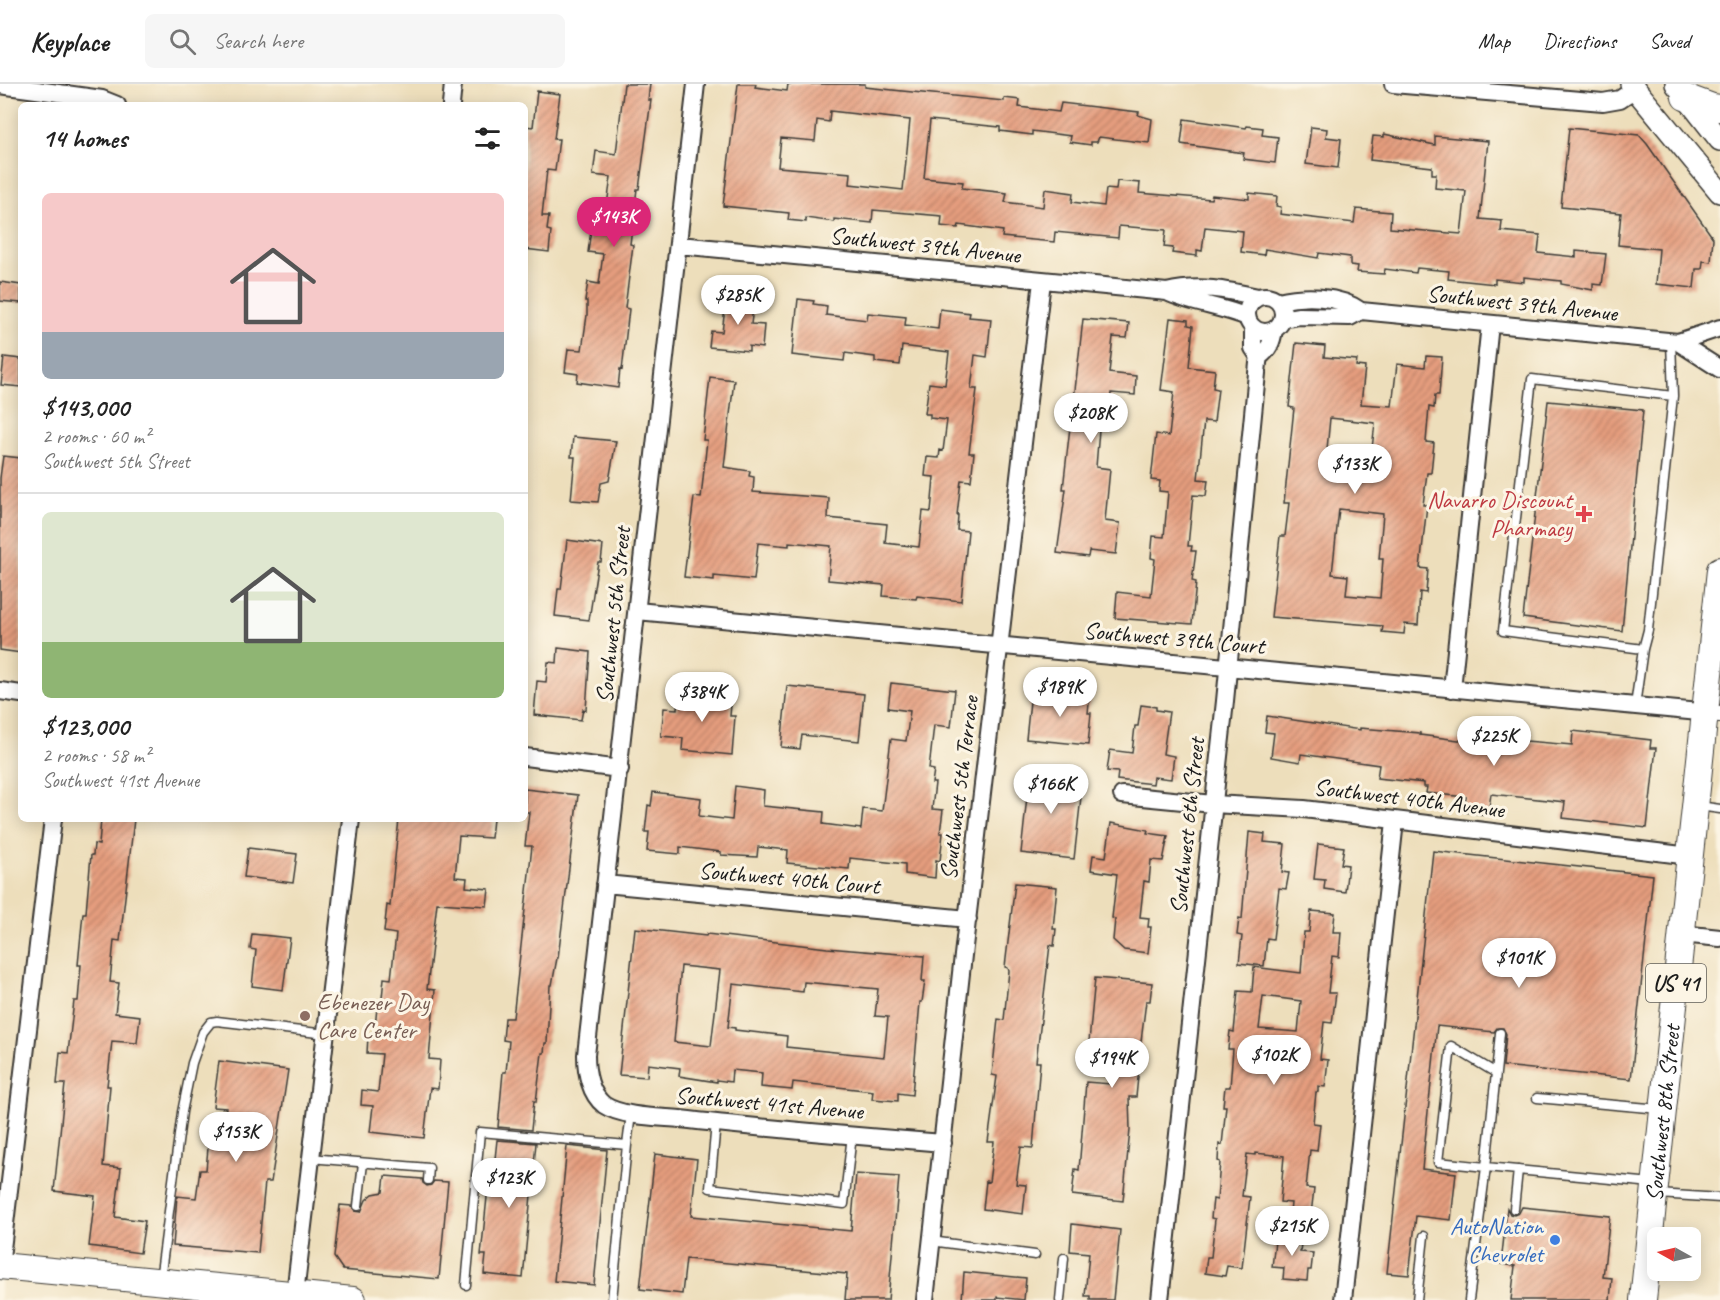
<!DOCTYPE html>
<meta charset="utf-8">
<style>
:root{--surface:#fff;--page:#f6f6f6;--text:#222;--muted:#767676;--line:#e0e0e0;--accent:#db2777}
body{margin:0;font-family:Caveat,sans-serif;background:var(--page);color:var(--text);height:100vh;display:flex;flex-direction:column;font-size:22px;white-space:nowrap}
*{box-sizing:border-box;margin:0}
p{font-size:20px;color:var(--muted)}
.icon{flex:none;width:33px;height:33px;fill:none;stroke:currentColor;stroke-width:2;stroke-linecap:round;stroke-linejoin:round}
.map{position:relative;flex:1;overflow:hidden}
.side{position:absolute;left:18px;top:18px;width:510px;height:720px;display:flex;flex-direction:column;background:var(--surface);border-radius:9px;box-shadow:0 3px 15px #0003}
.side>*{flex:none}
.needle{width:39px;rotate:278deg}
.buttons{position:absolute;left:1647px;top:1143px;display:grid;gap:12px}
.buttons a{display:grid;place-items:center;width:54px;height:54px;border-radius:9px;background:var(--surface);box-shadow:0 3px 15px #0003;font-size:30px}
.price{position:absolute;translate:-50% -51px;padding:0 14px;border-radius:21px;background:#fff;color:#222;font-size:20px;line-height:39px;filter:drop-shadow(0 2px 3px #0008)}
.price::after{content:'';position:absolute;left:50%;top:36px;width:18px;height:14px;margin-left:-9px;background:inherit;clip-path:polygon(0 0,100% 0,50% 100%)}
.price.current{background:var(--accent);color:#fff}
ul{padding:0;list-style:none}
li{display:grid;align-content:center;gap:12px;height:318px;padding:0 24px}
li+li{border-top:2px solid var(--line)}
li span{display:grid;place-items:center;height:186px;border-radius:9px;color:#555}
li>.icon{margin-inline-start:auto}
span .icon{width:108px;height:108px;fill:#fffc;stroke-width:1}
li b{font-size:26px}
h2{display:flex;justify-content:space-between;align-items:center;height:72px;padding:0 24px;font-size:26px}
header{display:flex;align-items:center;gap:36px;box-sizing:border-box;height:84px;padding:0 30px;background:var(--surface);border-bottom:2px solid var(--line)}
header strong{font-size:28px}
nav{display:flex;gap:33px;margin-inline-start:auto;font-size:21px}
.search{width:420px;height:54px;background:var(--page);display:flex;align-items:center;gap:15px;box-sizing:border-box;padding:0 21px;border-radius:9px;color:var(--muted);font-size:22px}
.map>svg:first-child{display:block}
.building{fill:url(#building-hatch);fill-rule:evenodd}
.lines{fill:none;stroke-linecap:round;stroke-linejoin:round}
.service-casing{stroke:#3b3934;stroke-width:11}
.minor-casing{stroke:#3b3934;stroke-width:20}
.tertiary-casing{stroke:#3b3934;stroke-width:24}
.primary-casing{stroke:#3b3934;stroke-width:28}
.service{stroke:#fff;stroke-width:8}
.minor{stroke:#fff;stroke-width:16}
.tertiary{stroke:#fff;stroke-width:21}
.primary{stroke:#fff;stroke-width:26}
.health-dot{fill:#e0444e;stroke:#fcf5e5;stroke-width:2}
.education-dot{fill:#8d6e63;stroke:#fcf5e5;stroke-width:2}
.shop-dot{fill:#3f7fe0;stroke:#fcf5e5;stroke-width:2}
.labels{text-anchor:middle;stroke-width:6;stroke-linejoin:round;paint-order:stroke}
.shield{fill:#fcf5e5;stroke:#5f5d58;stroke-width:1.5}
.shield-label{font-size:22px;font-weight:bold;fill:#1c1c1c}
.street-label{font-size:24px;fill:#1c1c1c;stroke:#fcf5e5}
.health-label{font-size:24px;fill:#be3a42;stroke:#fcf5e5;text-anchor:end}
.education-label{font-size:24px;fill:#785e54;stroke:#fcf5e5;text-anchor:start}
.shop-label{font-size:24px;fill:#366cbe;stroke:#fcf5e5;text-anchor:end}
</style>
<header>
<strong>Keyplace</strong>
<div class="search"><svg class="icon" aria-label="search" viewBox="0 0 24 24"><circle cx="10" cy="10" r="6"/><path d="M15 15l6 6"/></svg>Search here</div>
<nav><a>Map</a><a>Directions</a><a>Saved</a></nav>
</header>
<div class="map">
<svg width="1720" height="1216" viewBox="0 0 1720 1216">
<defs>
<pattern id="building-hatch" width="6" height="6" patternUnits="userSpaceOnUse" patternTransform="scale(1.5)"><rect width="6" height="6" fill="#e59d7e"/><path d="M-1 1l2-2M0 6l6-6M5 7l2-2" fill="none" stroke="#b97f66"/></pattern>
</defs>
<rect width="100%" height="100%" fill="#fcf5e5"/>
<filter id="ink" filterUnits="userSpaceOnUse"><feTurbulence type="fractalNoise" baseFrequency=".0167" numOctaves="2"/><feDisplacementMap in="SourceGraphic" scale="12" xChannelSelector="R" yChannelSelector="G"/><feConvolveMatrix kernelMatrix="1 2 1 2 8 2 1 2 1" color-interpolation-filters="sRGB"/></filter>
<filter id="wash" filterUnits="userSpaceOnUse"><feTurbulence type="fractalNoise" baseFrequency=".008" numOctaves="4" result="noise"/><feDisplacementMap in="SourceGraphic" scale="24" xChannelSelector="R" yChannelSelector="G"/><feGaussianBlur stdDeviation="1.35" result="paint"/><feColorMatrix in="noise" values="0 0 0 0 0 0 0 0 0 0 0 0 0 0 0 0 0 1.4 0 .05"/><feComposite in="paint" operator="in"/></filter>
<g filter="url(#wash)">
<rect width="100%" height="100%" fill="#eddebb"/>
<g id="blocks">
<path class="building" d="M624 0H650L648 16H651L639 105H637L630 160 633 161 625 224 629 225 622 286 620 285 618 304 577 298 578 290 565 288 568 265 582 266 587 231V217H585L588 198 599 200 603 170 588 168 593 131 603 132V128H606L611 93 593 91 596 67 616 70Z
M738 0H756L755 3 787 7 788 0H865V3L902 7 1004 17V14L1020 16 1019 23 1059 28 1061 19 1121 26 1139 28 1138 31 1152 35 1149 59 1099 53 1097 58H1091V61L1070 58 1071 52 1032 47V51L1000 47V43L930 36 924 94 963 98 962 104 1007 109 1005 118 1043 123 1045 105 1073 109 1072 118 1104 122 1106 105 1116 106 1117 97 1140 99 1139 109 1211 115 1212 111 1249 115V109L1277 112 1276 122 1281 123 1280 130 1354 139 1356 125 1391 128 1390 144 1461 150 1466 107 1435 104 1436 90H1432V83L1370 76 1373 52 1384 53V50L1435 61V52L1488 57 1480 135 1502 137 1501 147 1540 151 1538 169 1576 173V167L1606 170 1602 201 1593 200V206L1561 200V197L1524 193V198L1495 195V200L1448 195 1449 187 1417 184 1416 189 1385 185 1384 190 1357 188 1358 182 1350 181V173L1319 169 1318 174 1265 165 1264 171 1241 168 1243 147 1205 143 1202 167 1197 166V172L1172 169 1173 164 1164 163 1166 146 1119 142 1118 154 1055 148 1054 158 1002 153 1003 147 959 141 958 144 941 142 942 132 873 126 872 139 834 135V138L806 134V138L788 136 789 129 723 122ZM830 27 910 36 903 106 850 100 851 89 778 83 781 54 815 57 817 36 829 38Z
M537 7 560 10 554 55H559L555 87 547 86 542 132H549L547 146 551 147 549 168 525 165V42L533 43Z
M1184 35 1246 44 1247 42 1263 44 1262 51 1278 53 1275 79 1243 75 1244 69 1181 60Z
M1311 43 1327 45 1326 53 1341 55 1338 84 1306 80Z
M1569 44 1639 51 1647 60 1713 154 1711 178 1703 177 1702 185H1696L1694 204 1656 200 1659 165 1618 161 1621 129 1561 123Z
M0 198 21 201V219L0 217Z
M727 209 744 211V214L754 216 751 240 764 241 762 264 749 262V267L709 263 711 247 722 248Z
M798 215 814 217 813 220 827 222 826 231 867 236 868 229 906 233 905 241 938 245 940 225 970 229 969 233 991 235 987 273 975 271 971 305H977L969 369H974L971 397 961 396 957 431H958L957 446 968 447 961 517 917 512 916 515 883 512 884 501 828 496 831 462 789 458V462L758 459 754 496 714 492V496L684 493 694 413 701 414 707 356H703L710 293 734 296 724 383 750 387 749 392 754 393 753 408 829 414 828 434 887 440 885 459 919 463 923 427 931 428 934 393 925 392 927 373 939 374 940 366 943 367 947 336 930 334V330H925L929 299 945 301 949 268 902 262 900 281 875 278V273L845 269 844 277 792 271Z
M1170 234 1188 236V241L1193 242 1189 283 1215 286 1213 304 1218 305 1214 338 1204 337 1198 395 1208 396 1206 412 1193 411 1188 462H1192L1191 467H1196L1192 497 1196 498 1192 540 1115 534 1117 508 1151 512 1155 475 1151 474 1153 452 1164 453 1168 408 1159 407 1160 397 1151 396 1156 350 1169 352 1174 308 1161 306Z
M1083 235 1129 239 1127 254 1113 253 1109 289 1136 292 1135 311 1111 309 1108 337 1102 336 1099 346 1096 383 1110 385 1105 437 1120 439 1116 470 1089 467 1088 473 1057 469 1066 405H1063L1070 343H1068L1072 315H1074Z
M1296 259 1325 262 1324 273 1357 276 1356 282 1365 283 1361 320 1392 322 1397 280 1425 283 1426 272 1442 273 1439 311H1435L1434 324 1429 323 1426 358 1434 359 1431 389H1427L1423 421H1427L1420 484 1428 485 1426 509 1420 508 1418 541 1405 540 1404 550 1382 548 1383 542 1271 533 1280 452H1285L1289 419H1284L1294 324 1289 323ZM1330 334 1375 339 1369 390 1325 386ZM1339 425 1383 430 1379 475H1383L1380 514 1346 511 1348 492 1332 490Z
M4 273 21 275V303L1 301Z
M1548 317 1643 326 1622 547 1523 534Z
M573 353 616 357 609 397 601 399 598 418 571 416 575 373H571Z
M3 372 21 374V569L0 566V394Z
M567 456 603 461 601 478H598L589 536 555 532 558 505H561Z
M558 564 590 568 586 626 583 625 581 636 534 631 537 597 546 598 548 578 557 579Z
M891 599 955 606 951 643 934 641 929 685 934 686 932 699H935L932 725 943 726 940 749H943L940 777 936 776 935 794 905 790V780L850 774 849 785 787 779 788 766 758 763 757 773 721 771V768L680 763V770L647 767 649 748H645L648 721 651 722 653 708 701 714 699 732 732 736 735 702 764 706 763 722 824 728 823 740 861 745 863 725 882 727 891 655 906 657 910 627 888 624Z
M787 602 864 610 859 657 802 651 800 665 781 663Z
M1067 607 1090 610 1088 629H1091L1088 661 1026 655 1031 608 1066 612Z
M710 608 732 610 730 632H735L732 671 682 666 683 654 661 652 664 624 677 625 678 609 710 612Z
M1141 621 1156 623V626L1169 628 1163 670 1174 672 1171 695 1154 693 1153 700 1117 696 1118 688 1107 687 1110 666 1132 669 1135 642H1138Z
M1267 632 1360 646V644L1420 649V651L1489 660 1490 654 1572 661 1573 647 1651 656 1650 664H1656L1647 744 1563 734 1565 718 1491 710 1488 731 1464 728 1466 713 1426 709 1427 703H1424V699L1377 694 1379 681 1301 670 1300 678 1271 673 1274 649 1265 648Z
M1026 689 1083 695 1074 775 1021 769 1027 712 1024 711Z
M525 705 578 711 558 874H557L552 901H550L547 959H545L544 969H542L536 1018 534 1017 531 1046 498 1043 503 988H506L509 957 503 956 505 934H513L532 762H525L529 728H525Z
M101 735H134L120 857 114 856 110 898 119 899 115 929 140 932 137 959 112 957 107 1002H110L103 1082 121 1084 115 1133 145 1137 140 1169 89 1162 95 1112 54 1107 65 1000H57L60 968 68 969 74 917H78L81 881H78L83 829H86L91 771H93L94 760 99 761Z
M399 735H493L491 754 459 752 455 793 467 794 466 803 489 805 487 822 437 819 427 905 435 906 429 975 440 976 438 1005 430 1004 424 1054 370 1048 373 1022 361 1021 362 1006 378 1008 382 970 367 969 368 952H374L377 924H381L384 894 391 895 396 850 384 848 387 821 390 822Z
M1111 739 1148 746 1147 749 1168 752 1163 777 1151 776 1149 798 1144 797 1140 833 1149 834 1148 843H1151L1148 869 1124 866 1113 856 1115 835 1112 834 1117 790 1091 786 1093 771 1106 773Z
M1249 748 1265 750 1264 758 1285 760 1282 788 1289 789 1286 805 1279 804 1273 855 1267 854 1264 882 1239 879 1242 852 1237 851 1239 834 1242 835Z
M1318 760 1344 763 1341 780 1348 781 1345 808 1324 805 1325 796 1314 795Z
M248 764 297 770 293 799 244 793Z
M1433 767 1653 791 1631 995 1503 982 1506 950 1503 944H1497L1494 948 1437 942 1422 1085 1456 1089 1451 1136 1416 1132 1409 1191 1387 1189Z
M1015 799 1057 803 1053 845H1056L1054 862 1050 861 1036 978H1040L1033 1064 1021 1063 1016 1100 1026 1101 1023 1130 983 1125 986 1097 989 1098 994 1058H988L997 992 992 991 998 935 1004 936 1009 887 1008 884 1005 883Z
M1311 827 1335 829 1333 848H1341L1339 873 1332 872 1328 909H1336L1332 939 1324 938 1320 975 1328 976 1325 1003 1318 1002V1008H1316L1313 1039 1320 1040 1317 1067 1310 1066 1306 1104 1314 1105 1311 1130 1290 1129 1291 1119 1280 1118 1284 1072 1255 1069V1071L1247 1070 1242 1112 1250 1113 1242 1184 1227 1182 1225 1192 1205 1189 1207 1173H1211L1215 1135 1211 1134 1213 1115 1217 1116 1220 1078 1218 1077 1219 1060 1222 1061 1226 1022H1223L1225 1003H1230L1233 965H1228L1230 947 1234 948 1238 907 1252 908 1254 883 1301 889 1304 848H1309ZM1263 912 1301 917 1298 948 1259 945Z
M635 844 706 852 707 850 827 864 924 872 922 897H925L922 918H920L912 1011 898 1009V1017L872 1015 873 1007 793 998 792 1006 761 1003 762 989 732 986 731 998 717 996V998L679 992 680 984 648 980 647 993 619 991ZM681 882 720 886 711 962 674 958ZM804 898 878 905 875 932 888 933 884 973 786 963 787 952 735 946V944L728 943 733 900 803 908Z
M252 850 290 854 283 906 252 902 256 866 250 865Z
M1095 894 1152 899 1150 917H1146L1138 982 1139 983 1136 1013H1129L1130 1046 1123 1117 1072 1111 1075 1085 1079 1086 1086 998 1111 1000 1115 961 1089 958Z
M219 977 288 986 271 1098H265L258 1169 173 1162 177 1112 196 1114 200 1086H206L209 1053 222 1054 226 1024 213 1023Z
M497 1056 536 1059 523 1194 484 1190 486 1171H481L489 1094H493Z
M567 1062 607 1066 594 1201 554 1197Z
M655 1070 697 1075 691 1132 851 1147 856 1090 899 1093 888 1216H845L847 1190 686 1175 682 1210 640 1205Z
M385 1092 422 1095 423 1099 427 1102 431 1101 434 1097 448 1098 439 1195 343 1186 334 1173 340 1121 352 1122 355 1127 361 1128 366 1116 373 1110 383 1108Z
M1522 1123 1610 1132 1603 1193 1612 1194 1610 1216H1511L1515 1182 1501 1180 1507 1124 1510 1130 1514 1131 1519 1129Z
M1072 1140 1120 1146 1113 1216H1090V1212H1085L1089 1169 1070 1167Z
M1276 1148 1302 1151 1300 1168 1313 1169 1311 1186H1308L1307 1197 1283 1195 1284 1184 1272 1183Z
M964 1188 1026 1194 1024 1216 997 1213V1216H962Z"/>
</g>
</g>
<g filter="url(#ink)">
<use href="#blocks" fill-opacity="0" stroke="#3b3934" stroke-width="1.5"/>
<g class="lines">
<defs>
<path id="service" d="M1671 257 1673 312 1648 546 1643 565 1503 547 1532 295 1673 312
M1635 622 1643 565
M1699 722 1720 725
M1451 962 1496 989 1486 1083 1438 1078Z
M1496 989 1500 949
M1537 1014 1660 1025
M716 1039 710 1104 844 1120 852 1051
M627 1061 631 1030
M310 1074 429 1084 428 1096
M1658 1110 1720 1114
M358 1122 363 1079
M1514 1125 1518 1086
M931 1157 1035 1171
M160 1196 182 1028 192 979 203 948 211 938 217 937 326 950
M466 1201 480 1048 627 1061 612 1216
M1060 1216 1064 1174
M1417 1216 1424 1152
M1469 1216 1486 1083 1652 1099"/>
<path id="minor" d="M696 0 586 971C586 988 590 1010 604 1021 622 1033 659 1033 680 1035 767 1045 855 1052 943 1059
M1393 0 1603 18 1620 15 1635 5
M0 1 102 15 117 21
M451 21 453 0
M679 161 1167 208C1198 200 1227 206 1258 213
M1167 208C1192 220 1221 222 1247 233
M1247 230a18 18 0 1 1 36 0a18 18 0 1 1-36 0Z
M1278 217C1304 211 1339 211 1361 227L1678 258 1720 244
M1282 235 1299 232 1350 233 1361 227
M1678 258 1720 285
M1259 273C1269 266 1272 258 1274 246
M637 527 1720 630
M1452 605 1490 240
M0 607 21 610
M525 673 620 685
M1122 711 1213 720 1304 725 1690 772
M605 800 968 835
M1682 850 1720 854
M0 1182 53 735
M295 1210 351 735
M925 1216C961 876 1002 536 1042 197
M1160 1216 1225 617 1258 279 1259 273 1253 264V243
M1343 1216 1395 737"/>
<path id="tertiary" d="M1631 0 1720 108
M1676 0 1720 56"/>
<g id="primary">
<path d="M1685 13 1712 23 1720 24"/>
<path d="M0 1182 353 1216"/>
<path id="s1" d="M1643 1216 1720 486"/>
</g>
</defs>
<use href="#service" class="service-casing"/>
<use href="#minor" class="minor-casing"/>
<use href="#tertiary" class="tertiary-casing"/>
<use href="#primary" class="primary-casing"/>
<use href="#service" class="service"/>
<use href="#minor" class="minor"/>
<use href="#tertiary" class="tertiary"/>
<use href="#primary" class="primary"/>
</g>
</g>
<path class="health-dot" d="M1581 421h6v6h6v6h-6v6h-6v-6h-6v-6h6z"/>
<circle class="education-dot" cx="305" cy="932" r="6"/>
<circle class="shop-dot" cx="1555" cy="1156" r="6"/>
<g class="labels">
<rect class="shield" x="1646" y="880" width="60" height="38" rx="4.5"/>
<g class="shield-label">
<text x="1676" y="907">US 41</text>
</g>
<g class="street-label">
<text transform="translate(925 161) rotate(6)" y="8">Southwest 39th Avenue</text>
<text transform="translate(1522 219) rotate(6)" y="8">Southwest 39th Avenue</text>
<text transform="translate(613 531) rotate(-84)" y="8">Southwest 5th Street</text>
<text transform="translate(1174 554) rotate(5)" y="8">Southwest 39th Court</text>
<text transform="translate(959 704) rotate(-83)" y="8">Southwest 5th Terrace</text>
<text transform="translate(1409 714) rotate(7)" y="8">Southwest 40th Avenue</text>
<text transform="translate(1187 742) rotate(-84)" y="8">Southwest 6th Street</text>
<text transform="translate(789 794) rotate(5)" y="8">Southwest 40th Court</text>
<text transform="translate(769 1019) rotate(5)" y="8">Southwest 41st Avenue</text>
<text dy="8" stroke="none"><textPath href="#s1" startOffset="188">Southwest 8th Street</textPath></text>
</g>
<g class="health-label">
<text x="1572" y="424">Navarro Discount<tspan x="1572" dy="28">Pharmacy</tspan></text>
</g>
<g class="education-label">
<text x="317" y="926">Ebenezer Day<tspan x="317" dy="28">Care Center</tspan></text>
</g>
<g class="shop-label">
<text x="1543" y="1150">AutoNation<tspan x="1543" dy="28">Chevrolet</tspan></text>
</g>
</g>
</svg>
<div class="buttons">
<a><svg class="needle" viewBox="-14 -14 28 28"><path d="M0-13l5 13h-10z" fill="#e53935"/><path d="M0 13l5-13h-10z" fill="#767676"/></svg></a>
</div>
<b class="price current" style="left:614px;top:164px">$143K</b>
<b class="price" style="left:738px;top:242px">$285K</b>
<b class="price" style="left:1091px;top:360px">$208K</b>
<b class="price" style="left:1355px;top:411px">$133K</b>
<b class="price" style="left:1060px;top:634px">$189K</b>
<b class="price" style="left:702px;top:639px">$384K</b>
<b class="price" style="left:1494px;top:683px">$225K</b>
<b class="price" style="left:1051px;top:731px">$166K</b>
<b class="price" style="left:1519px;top:905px">$101K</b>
<b class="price" style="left:1274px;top:1002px">$102K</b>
<b class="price" style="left:1112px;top:1005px">$194K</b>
<b class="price" style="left:236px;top:1079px">$153K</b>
<b class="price" style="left:509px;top:1125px">$123K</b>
<b class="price" style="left:1292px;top:1173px">$215K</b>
<section class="side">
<h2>14 homes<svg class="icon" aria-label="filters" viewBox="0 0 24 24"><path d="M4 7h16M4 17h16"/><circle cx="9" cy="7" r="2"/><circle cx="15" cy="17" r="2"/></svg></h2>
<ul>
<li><span style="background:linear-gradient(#f6c9c9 75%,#9aa5b1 0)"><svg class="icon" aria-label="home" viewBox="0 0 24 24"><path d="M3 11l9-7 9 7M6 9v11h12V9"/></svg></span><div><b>$143,000</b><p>2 rooms · 60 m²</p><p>Southwest 5th Street</p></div></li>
<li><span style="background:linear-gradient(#dfe7d0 70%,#8fb573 0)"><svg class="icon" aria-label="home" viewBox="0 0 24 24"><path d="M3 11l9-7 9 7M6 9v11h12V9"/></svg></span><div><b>$123,000</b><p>2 rooms · 58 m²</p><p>Southwest 41st Avenue</p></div></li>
</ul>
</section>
</div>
